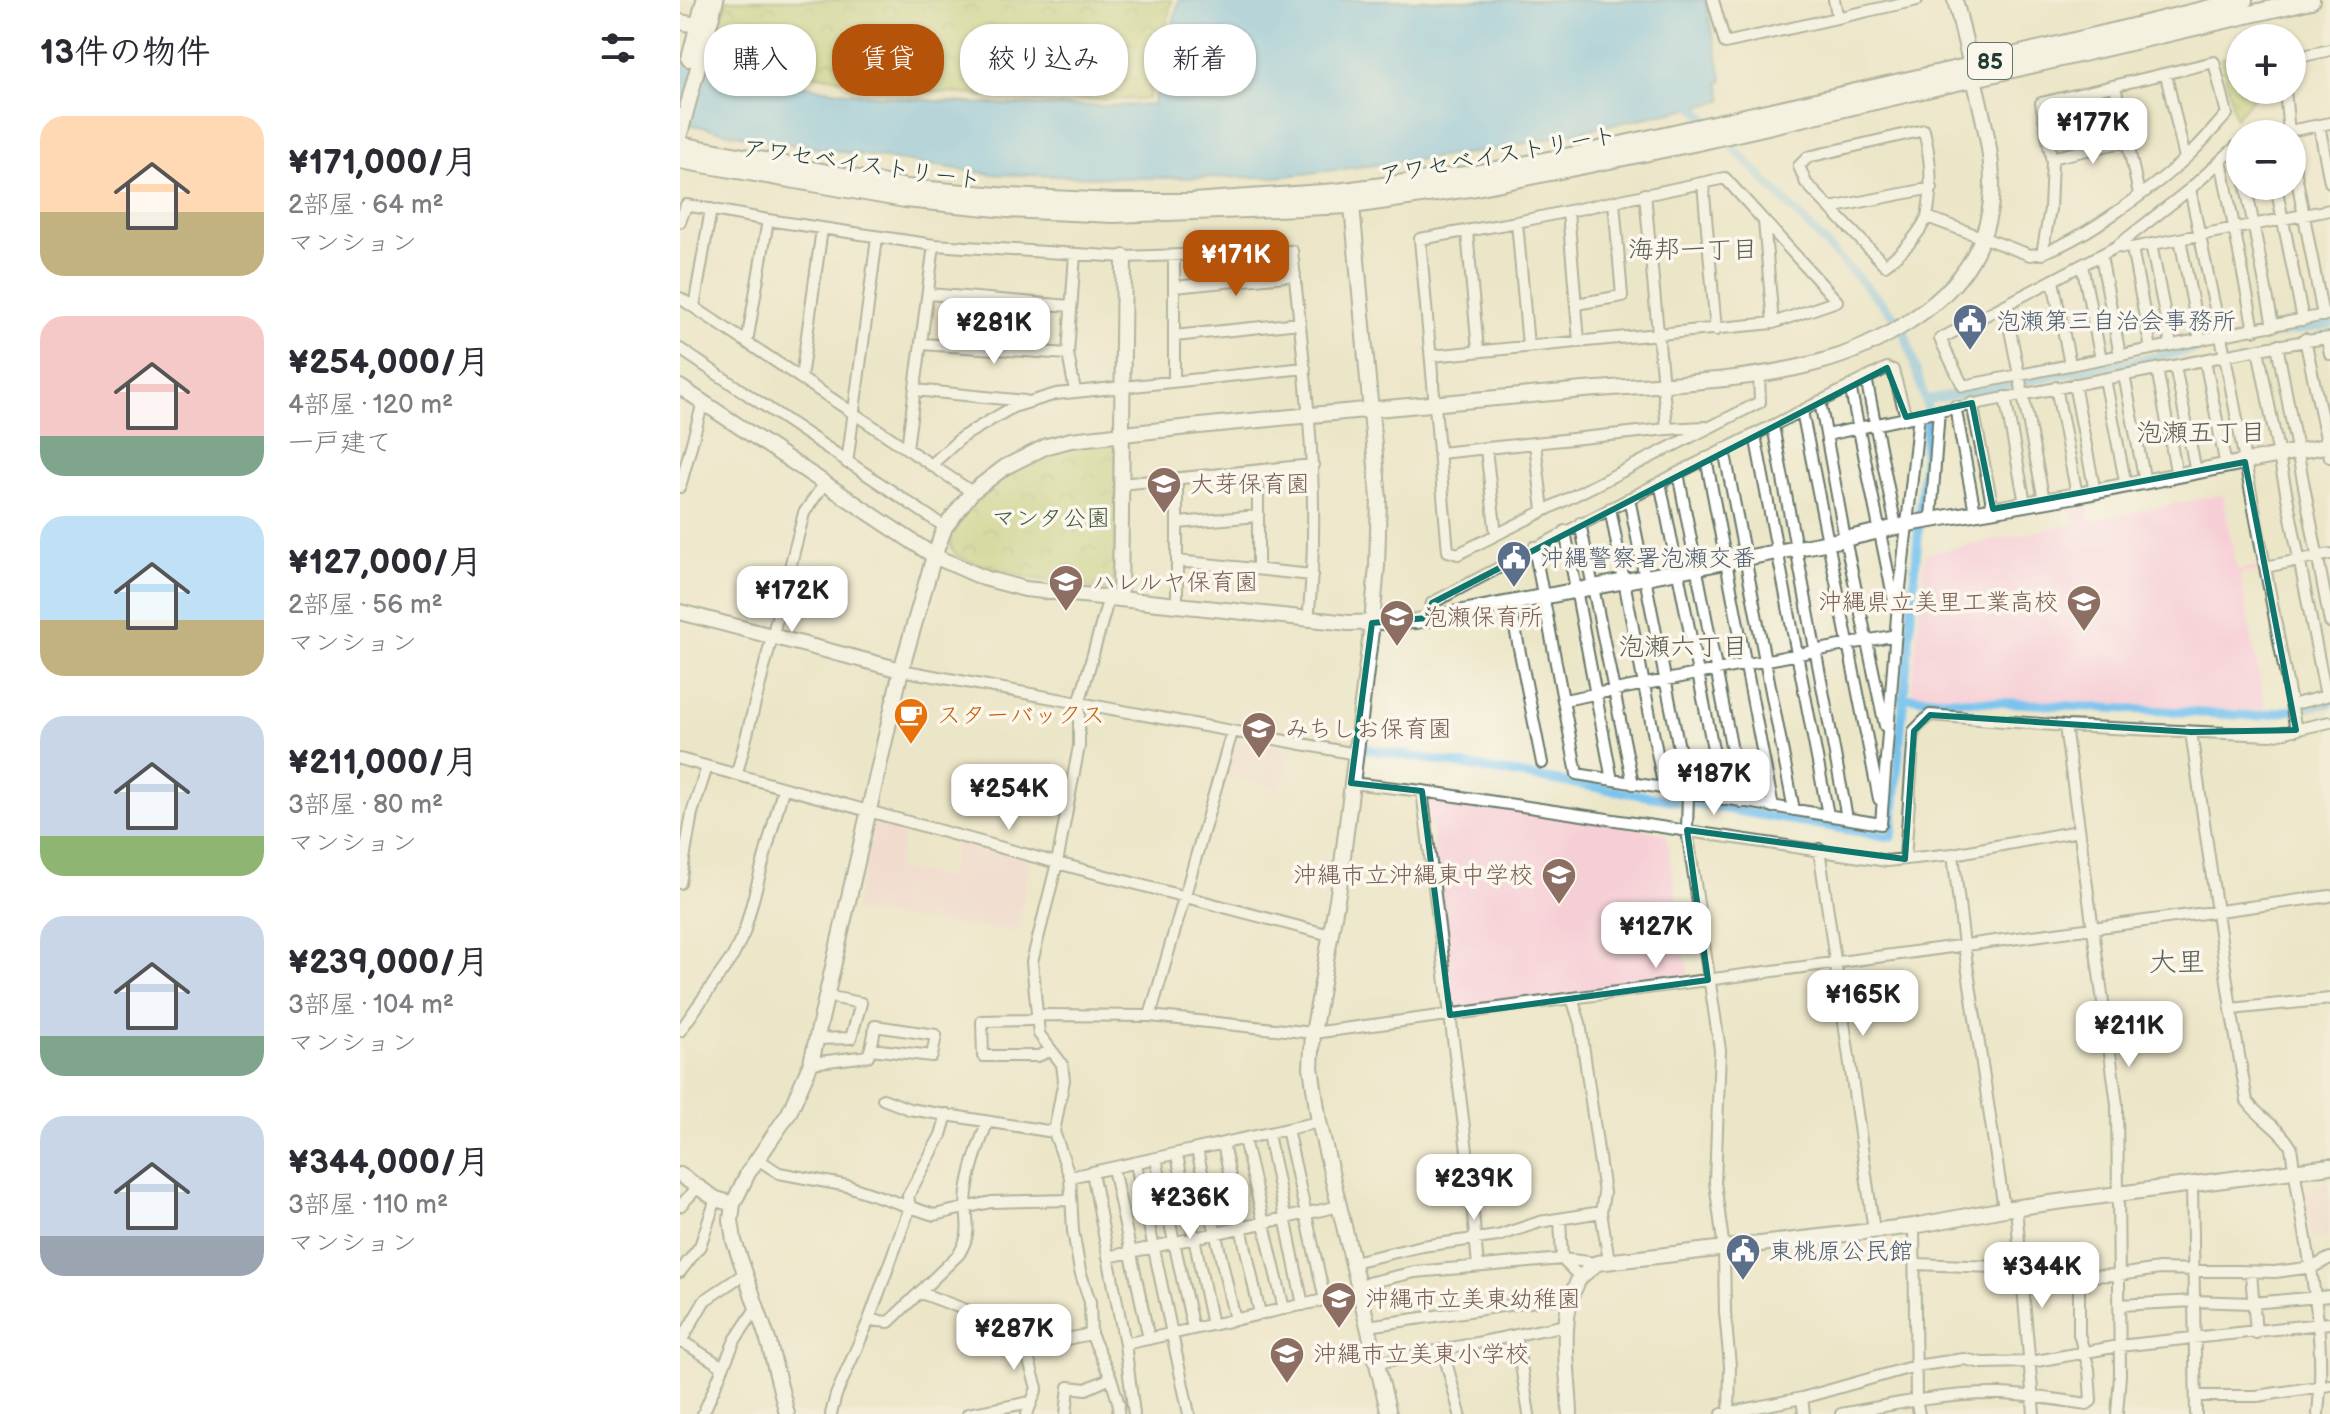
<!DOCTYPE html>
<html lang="ja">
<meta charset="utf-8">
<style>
:root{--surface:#fff;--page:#f7f7f7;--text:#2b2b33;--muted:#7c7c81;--accent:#b45309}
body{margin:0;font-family:"Balsamiq Sans","Klee One",sans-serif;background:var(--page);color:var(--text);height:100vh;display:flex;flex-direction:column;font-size:30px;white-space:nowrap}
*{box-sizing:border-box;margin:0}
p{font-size:26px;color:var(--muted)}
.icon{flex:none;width:44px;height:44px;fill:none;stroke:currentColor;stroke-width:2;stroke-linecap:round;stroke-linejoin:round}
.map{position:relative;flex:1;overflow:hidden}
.sheet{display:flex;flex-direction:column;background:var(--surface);width:680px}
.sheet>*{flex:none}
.top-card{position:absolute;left:24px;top:24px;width:760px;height:72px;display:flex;gap:16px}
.tools{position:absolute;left:1546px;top:24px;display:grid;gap:16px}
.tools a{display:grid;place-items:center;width:80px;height:80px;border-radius:50%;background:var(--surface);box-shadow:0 2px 6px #0004;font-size:40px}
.price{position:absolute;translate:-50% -68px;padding:0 18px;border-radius:16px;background:#fff;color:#222;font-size:26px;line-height:52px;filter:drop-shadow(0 2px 4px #0008)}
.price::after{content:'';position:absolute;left:50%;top:48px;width:24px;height:18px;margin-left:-12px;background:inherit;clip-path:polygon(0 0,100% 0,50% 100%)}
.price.current{background:var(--accent);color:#fff}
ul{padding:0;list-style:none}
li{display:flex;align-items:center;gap:24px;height:200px;padding:0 40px}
li span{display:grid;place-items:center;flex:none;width:224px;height:160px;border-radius:24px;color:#555}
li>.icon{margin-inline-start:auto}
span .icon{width:96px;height:96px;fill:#fffc;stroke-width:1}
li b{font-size:34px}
h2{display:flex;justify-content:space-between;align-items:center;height:96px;padding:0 40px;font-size:34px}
.chip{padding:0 28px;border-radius:32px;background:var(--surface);box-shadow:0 2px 6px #0004;font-size:28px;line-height:72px}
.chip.current{background:var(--accent);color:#fff}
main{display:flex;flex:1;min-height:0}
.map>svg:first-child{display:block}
.built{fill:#f6cfd6}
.park{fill:url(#park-crowns);stroke:#6c8452;stroke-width:2}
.water{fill:#74c1ee;stroke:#4a7f91;stroke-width:2}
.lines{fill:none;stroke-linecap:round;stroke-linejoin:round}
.canal{stroke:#74c1ee;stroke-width:9}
.street-casing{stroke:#677868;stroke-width:14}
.secondary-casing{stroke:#677868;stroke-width:18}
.primary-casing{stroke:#677868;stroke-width:20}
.street{stroke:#fff;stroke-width:10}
.secondary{stroke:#fff;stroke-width:14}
.primary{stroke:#fff;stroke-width:16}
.marked{fill:none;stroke:#0f766e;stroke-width:6;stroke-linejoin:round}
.labels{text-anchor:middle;stroke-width:7;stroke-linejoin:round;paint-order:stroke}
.shield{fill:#fbf7ec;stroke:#61756b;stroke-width:2}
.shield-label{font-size:22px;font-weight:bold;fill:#1f3d34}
.street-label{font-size:24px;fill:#1f3d34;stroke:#fbf7ec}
.service-label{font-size:24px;fill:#4e5e75;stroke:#fbf7ec;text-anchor:start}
.education-label{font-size:24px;fill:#785e54;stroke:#fbf7ec;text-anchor:start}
.park-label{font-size:24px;fill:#3e5a40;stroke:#fbf7ec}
.food-label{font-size:24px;fill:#c56008;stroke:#fbf7ec;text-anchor:start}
.neighbourhood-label{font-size:26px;fill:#5f6055;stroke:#fbf7ec}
.quarter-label{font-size:28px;fill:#5f6055;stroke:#fbf7ec}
</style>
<main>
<section class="sheet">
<h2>13件の物件<svg class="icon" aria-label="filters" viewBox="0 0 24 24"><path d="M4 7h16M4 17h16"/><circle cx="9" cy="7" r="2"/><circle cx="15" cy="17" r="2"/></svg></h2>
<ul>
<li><span style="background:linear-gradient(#ffd9b3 60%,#c2b280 0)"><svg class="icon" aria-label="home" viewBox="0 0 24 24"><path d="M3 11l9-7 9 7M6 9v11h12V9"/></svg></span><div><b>¥171,000/月</b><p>2部屋 · 64 m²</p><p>マンション</p></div></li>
<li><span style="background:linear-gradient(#f6c9c9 75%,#7fa58c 0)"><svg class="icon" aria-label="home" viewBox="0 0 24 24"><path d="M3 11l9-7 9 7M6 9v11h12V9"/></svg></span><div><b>¥254,000/月</b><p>4部屋 · 120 m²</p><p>一戸建て</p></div></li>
<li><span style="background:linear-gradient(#bfe0f5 65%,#c2b280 0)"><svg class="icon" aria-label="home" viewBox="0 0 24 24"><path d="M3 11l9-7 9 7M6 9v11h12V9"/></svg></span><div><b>¥127,000/月</b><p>2部屋 · 56 m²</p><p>マンション</p></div></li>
<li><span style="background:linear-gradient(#c9d6e8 75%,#8fb573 0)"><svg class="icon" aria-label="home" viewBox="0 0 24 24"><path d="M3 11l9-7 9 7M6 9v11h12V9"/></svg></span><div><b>¥211,000/月</b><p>3部屋 · 80 m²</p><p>マンション</p></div></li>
<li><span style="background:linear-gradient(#c9d6e8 75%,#7fa58c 0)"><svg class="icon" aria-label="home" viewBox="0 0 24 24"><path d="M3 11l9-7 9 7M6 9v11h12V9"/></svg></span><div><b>¥239,000/月</b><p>3部屋 · 104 m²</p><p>マンション</p></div></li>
<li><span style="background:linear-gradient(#c9d6e8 75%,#9aa5b1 0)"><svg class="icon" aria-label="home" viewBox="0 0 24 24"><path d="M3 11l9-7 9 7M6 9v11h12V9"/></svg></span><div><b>¥344,000/月</b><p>3部屋 · 110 m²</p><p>マンション</p></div></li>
</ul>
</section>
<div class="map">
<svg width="1650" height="1414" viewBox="0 0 1650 1414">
<defs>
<pattern id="park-crowns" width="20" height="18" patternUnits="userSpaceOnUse" patternTransform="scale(2)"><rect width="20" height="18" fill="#bacc6f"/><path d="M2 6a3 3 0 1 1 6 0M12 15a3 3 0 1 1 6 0" fill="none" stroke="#97a75c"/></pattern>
</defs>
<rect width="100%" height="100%" fill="#fbf7ec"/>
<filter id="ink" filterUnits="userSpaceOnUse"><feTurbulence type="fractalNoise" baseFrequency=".0125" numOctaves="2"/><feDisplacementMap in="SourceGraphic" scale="16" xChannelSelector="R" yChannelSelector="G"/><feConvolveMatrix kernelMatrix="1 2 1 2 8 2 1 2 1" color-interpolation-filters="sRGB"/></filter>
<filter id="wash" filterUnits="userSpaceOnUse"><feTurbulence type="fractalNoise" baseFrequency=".006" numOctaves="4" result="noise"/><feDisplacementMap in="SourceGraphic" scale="32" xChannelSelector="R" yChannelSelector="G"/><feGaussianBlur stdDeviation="1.8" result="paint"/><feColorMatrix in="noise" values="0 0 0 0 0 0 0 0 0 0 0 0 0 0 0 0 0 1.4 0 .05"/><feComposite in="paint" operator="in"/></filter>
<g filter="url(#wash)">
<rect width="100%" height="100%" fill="#ece6c8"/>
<path class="built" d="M1543 494 1556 567 1560 570 1580 565V571L1560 574 1586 711 1384 704 1231 693 1245 554 1395 524 1391 504 1405 501 1411 521Z
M555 737 613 748 601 789 545 773Z
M747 797 986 833 1009 978 774 1010Z
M195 818 226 826 217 869 268 877 277 839 350 859 337 932 174 912Z
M1650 1181V1238L1631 1237 1622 1192Z"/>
<path class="park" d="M47 0H492L468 99 353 100 212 88 28 56Z
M1560 55V90H1580L1555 118 1541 58Z
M408 441 438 443 433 592 351 578 290 562 277 556 271 548 270 531 286 506 326 470 369 448Z"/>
<path class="water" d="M499 0H1025L1043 81 1039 82 1043 101 808 151 597 177 450 178 311 174 82 140 0 122V62C157 99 312 110 473 105Z"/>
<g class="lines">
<path class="canal" d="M1245 400 1650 324
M1222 697 1578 716 1650 703
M687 749 1212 837C1223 695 1238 554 1248 412L1245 400 1222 324 1011 103"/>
</g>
</g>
<g filter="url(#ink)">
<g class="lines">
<defs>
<path id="street" d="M1033 0 1045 43 1237 0
M1154 0 1158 18
M1612 63 1619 57 1650 50
M1486 75 1505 158
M1435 86 1459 194
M1605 90 1609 134
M1639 125 1650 182
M1594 134 1650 123
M1560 143 1510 189 1436 247 1260 339 1283 386 1650 314
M1612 153 1643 316
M1371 158 1447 141
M1541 160 1574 330
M1023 183 1036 330
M1566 186 1593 326
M1596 186 1623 320
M1510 189 1545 356 1616 730
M965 194 987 429
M1150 208 1252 188
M888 212 899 341
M1247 217C1253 185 1251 161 1244 130L1128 157 1119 166 1126 183 1205 265C1223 251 1237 238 1247 217L1350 255C1389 252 1478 184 1508 156 1522 143 1534 128 1547 114L1534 62 1361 103 1372 161 1370 209 1362 254
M1084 221 1093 323
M0 222 6 205 88 220 254 245 444 257 612 251C625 374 642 496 628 620
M837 222 848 346
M787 232 798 350
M1500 239 1520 340
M1471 244 1491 345
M1436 247 1452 248 1650 210
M1452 248 1471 349
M1421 256 1440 355
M1402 265 1421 359
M1373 281 1390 364
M494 287 615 275
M249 294 390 306
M0 298 292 492
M896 304 942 296 934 202
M1325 305 1364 500
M14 307 31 209
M494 336 620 323
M1625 339 1650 457
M1647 339 1650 354
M67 342 88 220
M242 344 388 354
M1597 345 1650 622
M0 349 265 527
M1578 349 1646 696
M751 356 1093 323 1157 301 1045 178 837 222 740 239 768 551 778 554 1080 402 1079 375
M1525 360 1546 466
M1495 366 1516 472
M1477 369 1497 476
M1444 375 1465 482
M121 378 142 229
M1186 378 1216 527
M1425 379 1446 486
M494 381V256
M1394 384 1415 492
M1170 386 1215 606
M1376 387 1397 495
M235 390 345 401
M395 391 388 354 395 254
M1325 397 1345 503
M1140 401 1165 539 1205 726
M1292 403 1313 509
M1275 406 1295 512
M1122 411 1199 799
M1093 426 1167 818
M1075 435 1148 815
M1147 435C1258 410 1370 389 1482 368 1538 358 1594 344 1650 338
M855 444 863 510
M227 448 254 245
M806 449 816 535
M1044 449 1114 810
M760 453 987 429 1025 427
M1026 458 1093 807
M167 463 197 238
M251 465 282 437 333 407 376 394 625 368
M575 471 578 489V569
M998 473 1062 802
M980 482 1043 799
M440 484 633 465
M0 487 23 402
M949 498 1008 793 1007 830 1040 1050 1035 1182 1044 1250 1045 1312 1050 1366 1049 1414
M930 508 984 789
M1251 519 1259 410
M498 523 578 516
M900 523 953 784
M885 531 932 780
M854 547 897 774 1201 824 1217 616 1239 414
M497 561 632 575
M1585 567 1650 554
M429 597 399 704V746L377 863 352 962 359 1034 382 1064 384 1080 374 1132 390 1177 393 1231 400 1271 410 1302 411 1334 431 1378 439 1405 438 1414
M830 603 862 763
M497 605V479
M747 618 752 603 998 473 1207 368 1213 370 1226 417
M221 670 676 754
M884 700 1216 635
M1611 705 1650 695
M1385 726 1437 1104 1440 1375 1437 1414
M1511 732 1551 1009 1567 1101C1580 1119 1600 1128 1611 1147 1623 1237 1648 1323 1638 1414
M0 759 377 863 650 935
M57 773 124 513 144 484
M671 783 742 791 1207 861 1273 854 1398 831
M742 791 787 1151 798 1266
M1139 849 1194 1231
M1273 854 1284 945 1324 1209
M1225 859 1234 731 1250 715 1385 726 1591 735 1650 722
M0 883 12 813 27 767
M892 998 900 1023 924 1193 921 1212 929 1261
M1551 1009 1650 999
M470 1016 552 732
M0 1031 53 956 64 933 103 789
M137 1039 171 1038 181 1003 146 996
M370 1051 358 1056H303L302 1021 350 1020 364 1015 470 1016 633 1033 1650 896
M131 1063 188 1056C192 1046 194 1037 195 1026L256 1035 252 1056 191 1049
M203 1099 229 1109 374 1132
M607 1129 645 1300
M588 1134 623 1305
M564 1139 604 1309
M543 1144 580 1314
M517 1150 555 1320
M497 1155 532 1325
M76 1158 99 1173 168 1186 254 1215 311 1202 390 1200
M476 1159 513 1329
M456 1164 509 1414
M433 1168 469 1339
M412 1172 445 1344 454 1414
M390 1177 639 1122
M1512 1184 1516 1414
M0 1206 18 1187
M1336 1207 1354 1414
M880 1219 882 1259 917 1263
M1234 1226 1236 1400 1239 1414
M428 1257 660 1206
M673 1262 742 1246 818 1236 860 1222 921 1212
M1235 1264 1341 1268 1399 1276 1439 1275 1479 1269 1595 1272 1633 1267 1650 1258
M0 1272 20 1246 36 1199
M1571 1273 1576 1333
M678 1285 735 1272 882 1259 900 1277
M241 1293 353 1335 382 1340 411 1334
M1439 1305 1514 1301 1572 1303 1650 1296
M189 1320 209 1322 279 1254C295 1227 283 1220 287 1192 290 1168 299 1145 307 1123
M688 1326 877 1298 890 1301
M836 1335 849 1414
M0 1340 43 1367
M0 1343 25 1300 64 1274
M445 1344 680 1292
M763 1350 780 1414
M697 1363 886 1325
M1516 1396H1577L1650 1385
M1122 1398 1124 1414
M23 1414 55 1340 77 1307
M151 1414 156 1395 189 1320 230 1207 228 1196 261 1135 267 1114
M288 1414 351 1402
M347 1414 357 1388 349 1361 353 1335
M386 1414 389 1387 406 1389 431 1378
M1042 1414 1122 1398 1235 1366 1284 1359 1302 1363 1351 1362 1439 1346 1650 1323
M1161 1414C1213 1404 1266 1393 1321 1394 1349 1395 1379 1400 1407 1404L1411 1401 1409 1369 1399 1334V1276"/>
<path id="secondary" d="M0 22 23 26
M9 59 24 0
M0 134 36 0
M671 195 699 499 697 566 692 623 659 888 633 1033 631 1067 639 1122 709 1414
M0 387 254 556 304 578 345 589 669 623 736 621 1165 539 1234 523 1397 495 1650 445
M440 599 444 257
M0 612 221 670
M0 1175 36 1199 53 1204
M107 1414 89 1343 54 1241 51 1220 53 1204 68 1173 109 1113 131 1063 221 670 254 556 265 527 292 492 325 467 367 446 391 440C558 420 725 407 893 391 972 384 1063 383 1140 362 1193 348 1264 309 1292 259 1324 203 1311 153 1298 95 1290 63 1283 31 1275 0
M890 1414C889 1372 877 1319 898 1281 902 1274 911 1269 917 1263L1234 1226 1324 1209 1650 1166"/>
<path id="primary" d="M0 145 227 188 329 197 434 202H512L657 192 794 174 901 154 1291 66 1564 0
M0 160 225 199 328 209 433 214 672 205 796 187 1018 142 1631 0"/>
</defs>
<use href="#street" class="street-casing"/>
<use href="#secondary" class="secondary-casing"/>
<use href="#primary" class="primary-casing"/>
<use href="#street" class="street"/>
<use href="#secondary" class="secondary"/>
<use href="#primary" class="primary"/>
</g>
</g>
<path d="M0 0H1650V1414H0ZM1207 368 1226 417 1292 403 1313 509 1565 462 1616 730 1511 732 1250 715 1234 731 1225 859 1007 830 1028 980 770 1015 742 791 671 783 692 623 747 618 752 603Z" fill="#ece6c8" fill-opacity=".55" fill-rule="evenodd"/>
<path class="marked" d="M1207 368 1226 417 1292 403 1313 509 1565 462 1616 730 1511 732 1250 715 1234 731 1225 859 1007 830 1028 980 770 1015 742 791 671 783 692 623 747 618 752 603Z"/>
<defs>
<symbol id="civic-pin" viewBox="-11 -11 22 30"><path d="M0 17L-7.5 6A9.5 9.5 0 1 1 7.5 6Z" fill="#5c6f8a" stroke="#fbf7ec"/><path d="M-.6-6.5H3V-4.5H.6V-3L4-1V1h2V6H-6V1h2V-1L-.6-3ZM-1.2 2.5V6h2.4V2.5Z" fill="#fff"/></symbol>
<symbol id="school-pin" viewBox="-11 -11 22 30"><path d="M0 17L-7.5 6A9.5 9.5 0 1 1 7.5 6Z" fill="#8d6e63" stroke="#fbf7ec"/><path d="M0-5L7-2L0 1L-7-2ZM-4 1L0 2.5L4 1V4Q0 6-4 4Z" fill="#fff"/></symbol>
<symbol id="cafe-pin" viewBox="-11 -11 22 30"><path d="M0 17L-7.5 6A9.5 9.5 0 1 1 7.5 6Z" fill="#e8710a" stroke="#fbf7ec"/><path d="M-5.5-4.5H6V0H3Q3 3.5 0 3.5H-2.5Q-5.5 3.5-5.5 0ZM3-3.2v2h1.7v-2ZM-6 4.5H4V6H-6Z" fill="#fff"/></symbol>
</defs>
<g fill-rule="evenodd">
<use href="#civic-pin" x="1270" y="301" width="40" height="54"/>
<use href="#school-pin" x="464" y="464" width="40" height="54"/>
<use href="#civic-pin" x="814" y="538" width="40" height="54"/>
<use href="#school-pin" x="366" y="562" width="40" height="54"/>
<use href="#school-pin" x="1384" y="582" width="40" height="54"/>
<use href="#school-pin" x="697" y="597" width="40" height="54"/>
<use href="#cafe-pin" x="211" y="695" width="40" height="54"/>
<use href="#school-pin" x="559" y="709" width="40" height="54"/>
<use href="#school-pin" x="859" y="855" width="40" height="54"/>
<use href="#civic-pin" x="1043" y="1231" width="40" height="54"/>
<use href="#school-pin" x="639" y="1279" width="40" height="54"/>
<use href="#school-pin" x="587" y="1334" width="40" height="54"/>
</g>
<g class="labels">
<rect class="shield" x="1288" y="43" width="44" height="36" rx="6"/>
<g class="shield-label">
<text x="1310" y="69">85</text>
</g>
<g class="street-label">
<text transform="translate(818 155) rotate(-10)" y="8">アワセベイストリート</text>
<text transform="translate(182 164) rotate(8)" y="8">アワセベイストリート</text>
</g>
<g class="service-label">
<text x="1316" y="329">泡瀬第三自治会事務所</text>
<text x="860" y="566">沖縄警察署泡瀬交番</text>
<text x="1089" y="1259">東桃原公民館</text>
</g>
<g class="education-label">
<text x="510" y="492">大芽保育園</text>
<text x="412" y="590">ハレルヤ保育園</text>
<text x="1378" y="610" text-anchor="end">沖縄県立美里工業高校</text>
<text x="743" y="625">泡瀬保育所</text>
<text x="605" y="737">みちしお保育園</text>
<text x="853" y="883" text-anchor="end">沖縄市立沖縄東中学校</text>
<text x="685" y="1307">沖縄市立美東幼稚園</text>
<text x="633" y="1362">沖縄市立美東小学校</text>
</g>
<g class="park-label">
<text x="371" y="526">マンタ公園</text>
</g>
<g class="food-label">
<text x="257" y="723">スターバックス</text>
</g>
<g class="neighbourhood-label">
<text x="1013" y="258">海邦一丁目</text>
<text x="1521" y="441">泡瀬五丁目</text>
<text x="1003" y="655">泡瀬六丁目</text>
</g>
<g class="quarter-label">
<text x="1497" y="971">大里</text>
</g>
</g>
</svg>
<div class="tools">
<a>+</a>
<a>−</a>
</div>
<b class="price" style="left:1413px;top:166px">¥177K</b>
<b class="price current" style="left:556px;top:298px">¥171K</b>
<b class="price" style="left:314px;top:366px">¥281K</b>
<b class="price" style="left:112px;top:634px">¥172K</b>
<b class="price" style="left:1034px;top:817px">¥187K</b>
<b class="price" style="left:329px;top:832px">¥254K</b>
<b class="price" style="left:976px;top:970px">¥127K</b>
<b class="price" style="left:1183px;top:1038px">¥165K</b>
<b class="price" style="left:1449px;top:1069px">¥211K</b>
<b class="price" style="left:794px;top:1222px">¥239K</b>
<b class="price" style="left:510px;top:1241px">¥236K</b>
<b class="price" style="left:1362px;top:1310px">¥344K</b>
<b class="price" style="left:334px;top:1372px">¥287K</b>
<div class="top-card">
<a class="chip">購入</a>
<a class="chip current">賃貸</a>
<a class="chip">絞り込み</a>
<a class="chip">新着</a>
</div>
</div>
</main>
